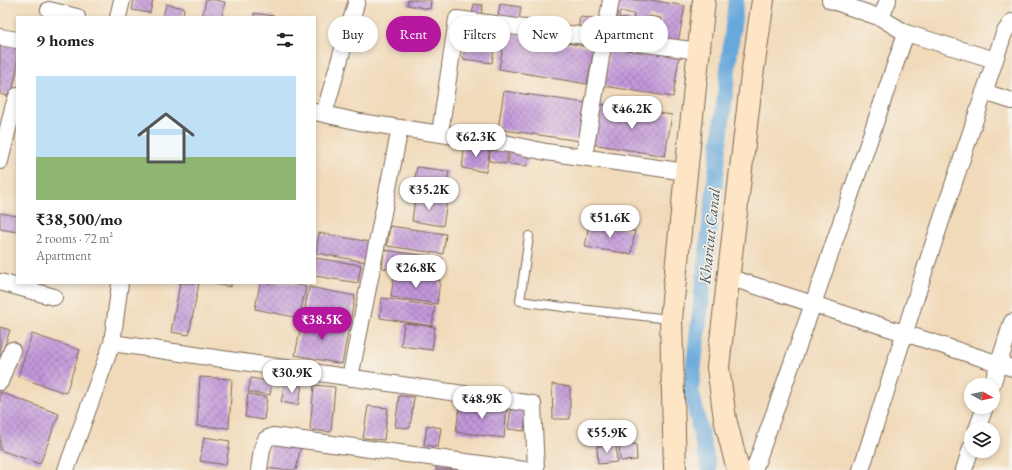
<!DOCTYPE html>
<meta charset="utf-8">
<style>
:root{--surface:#fff;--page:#f2f2f2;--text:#202124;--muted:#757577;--accent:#b5179e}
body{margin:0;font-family:"EB Garamond",serif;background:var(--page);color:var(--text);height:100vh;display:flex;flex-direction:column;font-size:15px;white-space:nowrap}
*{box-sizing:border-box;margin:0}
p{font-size:13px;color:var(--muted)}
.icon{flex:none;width:22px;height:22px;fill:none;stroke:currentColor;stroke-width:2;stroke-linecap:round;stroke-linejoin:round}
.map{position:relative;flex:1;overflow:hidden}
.drawer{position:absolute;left:16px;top:16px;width:300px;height:268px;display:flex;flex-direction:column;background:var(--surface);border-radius:0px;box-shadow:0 2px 6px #0003}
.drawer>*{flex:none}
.top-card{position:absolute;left:328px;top:16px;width:380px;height:36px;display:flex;gap:8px}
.needle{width:26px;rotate:98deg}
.fabs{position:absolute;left:964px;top:378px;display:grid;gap:8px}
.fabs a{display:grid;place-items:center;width:36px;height:36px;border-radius:50%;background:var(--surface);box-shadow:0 2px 6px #0003;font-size:20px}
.price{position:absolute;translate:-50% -34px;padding:0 9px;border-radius:14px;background:#fff;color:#222;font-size:13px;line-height:26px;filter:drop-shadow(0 1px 2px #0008)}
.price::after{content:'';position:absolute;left:50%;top:24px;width:12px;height:9px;margin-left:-6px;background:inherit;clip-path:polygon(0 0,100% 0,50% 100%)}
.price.selected{background:var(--accent);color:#fff}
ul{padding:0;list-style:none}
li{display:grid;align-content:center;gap:8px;height:212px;padding:0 20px}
li span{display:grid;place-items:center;height:124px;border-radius:0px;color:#555}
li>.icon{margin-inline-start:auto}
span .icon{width:72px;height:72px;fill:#fffc;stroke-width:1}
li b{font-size:17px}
h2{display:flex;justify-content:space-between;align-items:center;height:48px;padding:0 20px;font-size:17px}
.pill{padding:0 14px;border-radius:18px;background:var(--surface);box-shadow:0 2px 6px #0003;font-size:14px;line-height:36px}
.pill.selected{background:var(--accent);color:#fff}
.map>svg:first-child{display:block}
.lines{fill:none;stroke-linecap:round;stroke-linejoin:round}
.canal{stroke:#67a9db;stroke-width:16}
.building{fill:url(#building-cross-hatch);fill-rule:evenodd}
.lane-casing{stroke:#7b6855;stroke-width:10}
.street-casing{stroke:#7b6855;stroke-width:18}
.secondary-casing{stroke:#7b6855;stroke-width:24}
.lane{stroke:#fff;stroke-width:8}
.street{stroke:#fff;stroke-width:16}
.secondary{stroke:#fde5c5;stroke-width:22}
.labels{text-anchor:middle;stroke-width:3;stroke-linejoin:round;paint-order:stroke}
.water-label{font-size:16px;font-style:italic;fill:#4a5660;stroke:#f7f3e8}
</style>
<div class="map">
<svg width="1012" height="470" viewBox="0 0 1012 470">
<defs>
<pattern id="building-cross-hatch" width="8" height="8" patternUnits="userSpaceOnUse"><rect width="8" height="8" fill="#c298da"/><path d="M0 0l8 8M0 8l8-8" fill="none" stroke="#9f7cb0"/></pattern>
</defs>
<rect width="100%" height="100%" fill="#f7f3e8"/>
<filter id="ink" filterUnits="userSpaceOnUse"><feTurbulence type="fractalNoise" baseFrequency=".025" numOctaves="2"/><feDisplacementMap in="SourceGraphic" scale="8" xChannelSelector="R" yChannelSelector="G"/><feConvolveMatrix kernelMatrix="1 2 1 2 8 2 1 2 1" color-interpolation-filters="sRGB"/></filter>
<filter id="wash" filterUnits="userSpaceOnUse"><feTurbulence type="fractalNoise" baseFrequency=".012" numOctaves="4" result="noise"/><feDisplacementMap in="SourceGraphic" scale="16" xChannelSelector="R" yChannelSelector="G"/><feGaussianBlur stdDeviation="0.9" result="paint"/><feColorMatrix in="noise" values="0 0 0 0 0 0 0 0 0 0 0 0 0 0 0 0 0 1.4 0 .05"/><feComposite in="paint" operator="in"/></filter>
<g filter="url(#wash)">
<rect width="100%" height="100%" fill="#f1daba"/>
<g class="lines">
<path class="canal" d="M709 470 691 390 736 0"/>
</g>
<g id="blocks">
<path class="building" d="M134 0H153L150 13 132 10Z
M206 0H215L225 2 222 17H202Z
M408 0H431L430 9 407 5Z
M613 0H651L685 6 678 43 609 32ZM620 11 634 14 633 20 619 18ZM649 16 661 18 660 25 647 23Z
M166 4 184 8 183 17H163Z
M474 4 483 5 481 15 472 14Z
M500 4 521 7 519 21 498 18Z
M254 13 274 16V17H254Z
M580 17 592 18 590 31 578 29Z
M468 28 496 32 492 63 463 59Z
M506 32 594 48 587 84 499 69Z
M0 43 17 47V69L11 97 0 94Z
M610 46 679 57 673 97 604 86Z
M504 91 586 103 580 141 498 129Z
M598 104 672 115 665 156 592 144Z
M465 144 490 147 486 172 462 168Z
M491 146 508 148 506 164 489 161Z
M510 148 529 151 527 166 508 164Z
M417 167 449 171 445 195 413 190Z
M415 197 447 202 443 226 412 221Z
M0 213 17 216V232L0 229Z
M589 224 635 231 631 254 585 247Z
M390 226 446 234 443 254 387 246Z
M319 233 370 242 367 262 316 253Z
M384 250 443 258 440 277 382 268Z
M315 258 361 265 358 283 315 276Z
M394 274 440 280 437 304 391 297Z
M180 283H199L189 335 171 332Z
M215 283H231V287L215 284Z
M260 283H288L306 287 299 318 255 309Z
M309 287 355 296 350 322 304 313Z
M382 298 435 306 432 326 380 318Z
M303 317 349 327 342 364 295 355Z
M404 323 435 327 432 350 401 346Z
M0 327 10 330 0 360Z
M32 334 80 350 66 393 18 377Z
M200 377 232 379 229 428 197 426Z
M251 378 272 382 270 395 248 392Z
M285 383 302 386 298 405 281 402Z
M552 384 570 387V419H553Z
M314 385 335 387 331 432 310 430Z
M0 392 59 414 40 464 0 450Z
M248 394 267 397 264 420 245 417Z
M399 396 414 397 410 428 395 427Z
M460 402 507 408 504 438 456 432Z
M368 406 388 408 384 440 363 438Z
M511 407 527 409 524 431 508 429Z
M427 425 441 428 438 447 424 445Z
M204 437 230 441 226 465 200 461Z
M272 440 301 444 296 470H282L267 468Z
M636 444 637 460 620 461 619 445Z
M616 445 617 462 598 464 597 446Z
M438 459 459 463 458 470H436Z"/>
</g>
</g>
<g filter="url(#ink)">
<use href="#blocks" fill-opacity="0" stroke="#7b6855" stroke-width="1"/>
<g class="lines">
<defs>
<path id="lane" d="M529 236 520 301 570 308 670 319"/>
<path id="street" d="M830 0 881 18
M888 0 881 18 906 33 995 60
M49 10 77 17
M118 17 122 0
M0 37 17 40
M984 92 1012 101
M315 112 360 122 400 128 350 378
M324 114 357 0
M400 128 509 144 546 152 686 172
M440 133 457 19 699 51
M584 157 611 0
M0 161 13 108 17 96
M728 277 904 333 1012 368
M0 282 54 297
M112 343 533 404 536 470
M0 382 12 350
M992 385 1012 322
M977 429 985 407
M66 470 112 343 120 283
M259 470 262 449 266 439 273 436 525 470
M754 470 813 304 906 33
M861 470 925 269 995 60 1004 33 1012 22
M964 470 971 448"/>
<path id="secondary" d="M675 470 671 319 704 0
M738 470 725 419 718 367 751 83 763 0"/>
</defs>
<use href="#lane" class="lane-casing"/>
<use href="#street" class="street-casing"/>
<use href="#secondary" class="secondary-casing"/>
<use href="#lane" class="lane"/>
<use href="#street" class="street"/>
<use href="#secondary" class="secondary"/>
</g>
</g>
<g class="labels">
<g class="water-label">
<text transform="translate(709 236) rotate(-84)" y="6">Kharicut Canal</text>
</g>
</g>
</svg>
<div class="fabs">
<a><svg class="needle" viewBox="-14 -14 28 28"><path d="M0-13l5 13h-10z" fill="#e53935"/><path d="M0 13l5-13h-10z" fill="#757577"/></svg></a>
<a><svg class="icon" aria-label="layers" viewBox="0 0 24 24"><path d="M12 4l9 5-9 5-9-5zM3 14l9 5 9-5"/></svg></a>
</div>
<b class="price" style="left:632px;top:130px">₹46.2K</b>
<b class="price" style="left:476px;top:158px">₹62.3K</b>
<b class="price" style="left:429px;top:211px">₹35.2K</b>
<b class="price" style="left:610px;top:239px">₹51.6K</b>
<b class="price" style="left:416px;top:289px">₹26.8K</b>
<b class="price selected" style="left:322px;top:341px">₹38.5K</b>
<b class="price" style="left:292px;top:394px">₹30.9K</b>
<b class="price" style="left:482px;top:420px">₹48.9K</b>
<b class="price" style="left:607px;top:454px">₹55.9K</b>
<div class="top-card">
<a class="pill">Buy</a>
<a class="pill selected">Rent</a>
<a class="pill">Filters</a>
<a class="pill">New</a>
<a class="pill">Apartment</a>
</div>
<section class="drawer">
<h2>9 homes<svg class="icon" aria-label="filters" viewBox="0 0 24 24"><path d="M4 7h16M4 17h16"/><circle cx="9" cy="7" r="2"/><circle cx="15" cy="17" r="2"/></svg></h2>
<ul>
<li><span style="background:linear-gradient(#bfe0f5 65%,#8fb573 0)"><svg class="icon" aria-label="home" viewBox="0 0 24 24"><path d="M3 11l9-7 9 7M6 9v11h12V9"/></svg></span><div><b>₹38,500/mo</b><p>2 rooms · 72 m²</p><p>Apartment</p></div></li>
</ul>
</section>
</div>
